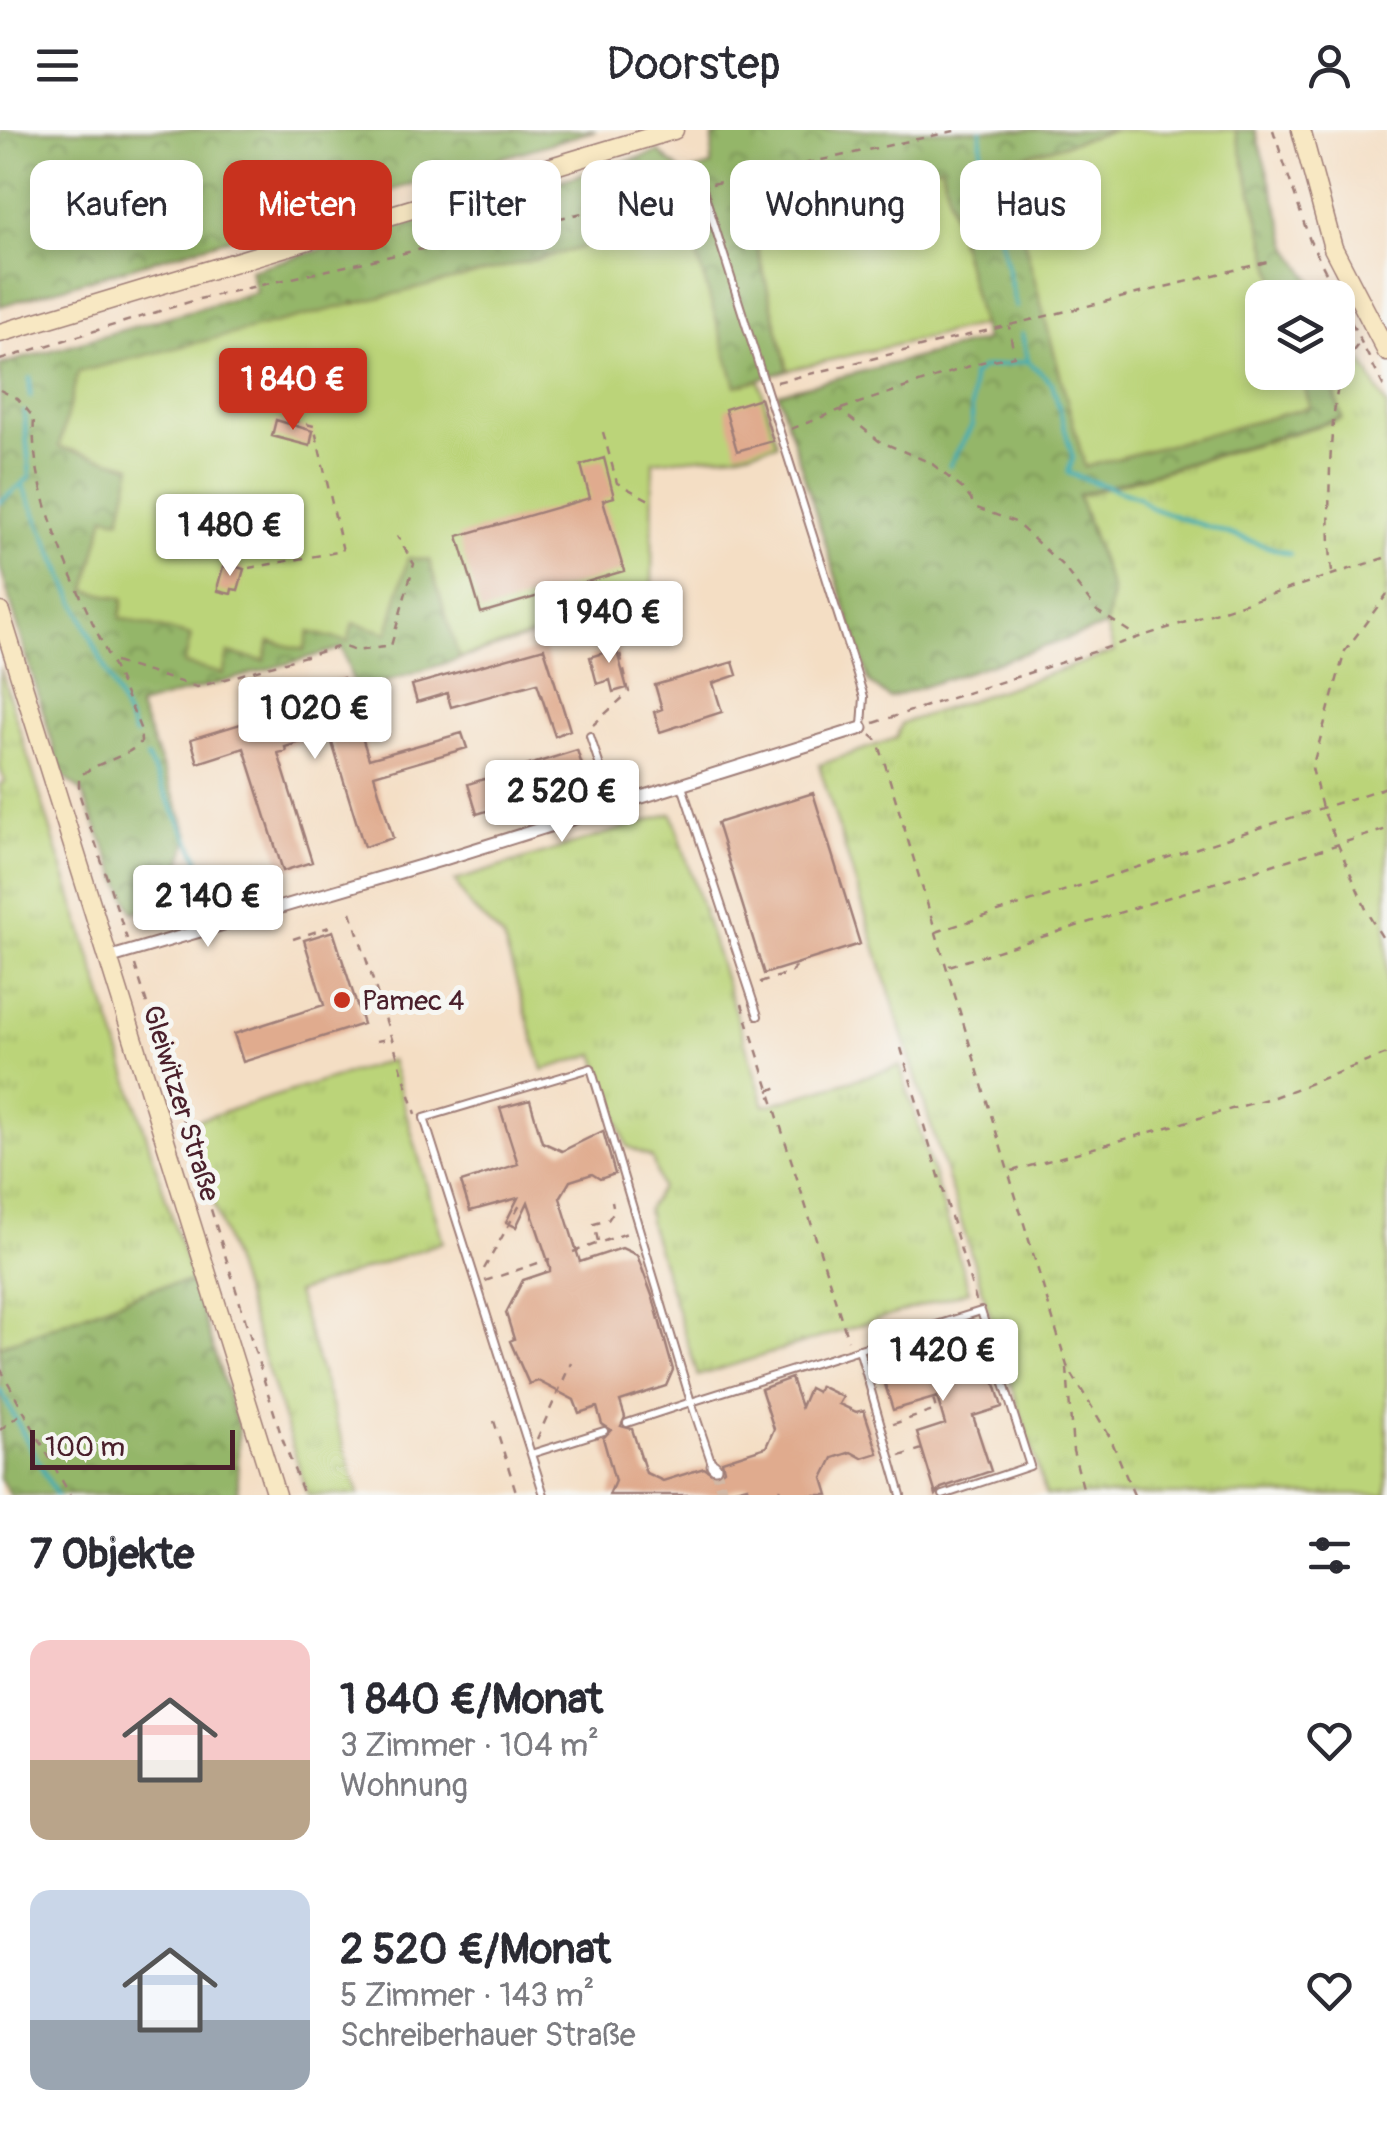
<!DOCTYPE html>
<html lang="de">
<meta charset="utf-8">
<style>
:root{--surface:#fff;--page:#f7f7f7;--text:#2b2b33;--muted:#7c7c81;--accent:#c8321e}
body{margin:0;font-family:Pangolin,sans-serif;background:var(--page);color:var(--text);height:100vh;display:flex;flex-direction:column;font-size:38px;white-space:nowrap}
*{box-sizing:border-box;margin:0}
p{font-size:32px;color:var(--muted)}
.icon{flex:none;width:55px;height:55px;fill:none;stroke:currentColor;stroke-width:2;stroke-linecap:round;stroke-linejoin:round}
.map{position:relative;height:1365px;overflow:hidden}
.panel{display:flex;flex-direction:column;background:var(--surface);flex:1}
.panel>*{flex:none}
.hud{position:absolute;left:30px;top:30px;width:1328px;height:90px;display:flex;gap:20px}
.fabs{position:absolute;left:1245px;top:150px;display:grid;gap:20px}
.fabs a{display:grid;place-items:center;width:110px;height:110px;border-radius:20px;background:var(--surface);box-shadow:0 5px 15px #0003;font-size:50px}
.scale{position:absolute;left:30px;bottom:25px;width:205px;box-sizing:border-box;padding-left:10px;border:5px solid #4a1f2b;border-top:0;font-size:28px;line-height:35px;white-space:nowrap;color:#4a1f2b;-webkit-text-stroke:8px #f6f6f2;paint-order:stroke}
.price{position:absolute;translate:-50% -85px;padding:0 22px;border-radius:10px;background:#fff;color:#222;font-size:32px;line-height:65px;filter:drop-shadow(0 2px 5px #0008)}
.price::after{content:'';position:absolute;left:50%;top:60px;width:30px;height:22px;margin-left:-15px;background:inherit;clip-path:polygon(0 0,100% 0,50% 100%)}
.price.current{background:var(--accent);color:#fff}
ul{padding:0;list-style:none}
li{display:flex;align-items:center;gap:30px;height:250px;padding:0 30px}
li span{display:grid;place-items:center;flex:none;width:280px;height:200px;border-radius:20px;color:#555}
li>.icon{margin-inline-start:auto}
span .icon{width:120px;height:120px;fill:#fffc;stroke-width:1}
li b{font-size:42px}
h2{display:flex;justify-content:space-between;align-items:center;height:120px;padding:0 30px;font-size:42px}
.tag{padding:0 35px;border-radius:20px;background:var(--surface);box-shadow:0 5px 15px #0003;font-size:35px;line-height:90px}
.tag.current{background:var(--accent);color:#fff}
header{display:flex;justify-content:space-between;align-items:center;height:130px;padding:0 30px;background:var(--surface);font-size:45px;font-weight:600}
.map>svg:first-child{display:block}
.grass{fill:url(#grass-tufts);stroke:#827a52;stroke-width:2.5}
.forest{fill:url(#forest-crowns);stroke:#6f6a4a;stroke-width:2.5;fill-rule:evenodd}
.garden{fill:#bbd479;stroke:#827a52;stroke-width:2.5}
.water{fill:url(#water-waves);stroke:#436670;stroke-width:2.5}
.lines{fill:none;stroke-linecap:round;stroke-linejoin:round}
.stream{stroke:#3cadb6;stroke-width:4}
.building{fill:#e0ab8e}
.street-tunnel{stroke:#d2b8a5;stroke-width:11;stroke-dasharray:11 5.5;stroke-linecap:butt}
.lane-casing{stroke:#9f7e78;stroke-width:10}
.street-casing{stroke:#9f7e78;stroke-width:15}
.secondary-casing{stroke:#9f7e78;stroke-width:21}
.path{stroke:#9f7e78;stroke-width:2.5;stroke-dasharray:8 8;stroke-linecap:butt}
.lane{stroke:#fff;stroke-width:6}
.street{stroke:#fff;stroke-width:11}
.secondary{stroke:#f8e8c3;stroke-width:18}
.poi-dot{fill:#c8321e;stroke:#f6f6f2;stroke-width:4}
.labels{text-anchor:middle;stroke-width:10;stroke-linejoin:round;paint-order:stroke}
.poi-label{font-size:28px;fill:#4a1f2b;stroke:#f6f6f2;text-anchor:start}
.street-label{font-size:28px;fill:#4a1f2b;stroke:#f6f6f2}
</style>
<header><svg class="icon" aria-label="menu" viewBox="0 0 24 24"><path d="M4 6h16M4 12h16M4 18h16"/></svg>Doorstep<svg class="icon" aria-label="person" viewBox="0 0 24 24"><circle cx="12" cy="8" r="4"/><path d="M4 21q1-7 8-7t8 7"/></svg></header>
<div class="map">
<svg width="1387" height="1365" viewBox="0 0 1387 1365">
<defs>
<pattern id="grass-tufts" width="24" height="20" patternUnits="userSpaceOnUse" patternTransform="scale(2.5)"><rect width="24" height="20" fill="#bbd479"/><path d="M3 7l-1-3M5 7V3M7 7l1-3M15 17l-1-3M17 17v-4M19 17l1-3" fill="none" stroke="#a2b669"/></pattern>
<pattern id="forest-crowns" width="20" height="18" patternUnits="userSpaceOnUse" patternTransform="scale(2.5)"><rect width="20" height="18" fill="#94b669"/><path d="M2 6a3 3 0 1 1 6 0M12 15a3 3 0 1 1 6 0" fill="none" stroke="#7b9357"/></pattern>
<pattern id="water-waves" width="16" height="10" patternUnits="userSpaceOnUse" patternTransform="scale(2.5)"><rect width="16" height="10" fill="#3cadb6"/><path d="M0 5q4-4 8 0t8 0" fill="none" stroke="#348c94"/></pattern>
</defs>
<rect width="100%" height="100%" fill="#f6f6f2"/>
<filter id="ink" filterUnits="userSpaceOnUse"><feTurbulence type="fractalNoise" baseFrequency=".01" numOctaves="2"/><feDisplacementMap in="SourceGraphic" scale="20" xChannelSelector="R" yChannelSelector="G"/><feConvolveMatrix kernelMatrix="1 2 1 2 8 2 1 2 1" color-interpolation-filters="sRGB"/></filter>
<filter id="wash" filterUnits="userSpaceOnUse"><feTurbulence type="fractalNoise" baseFrequency=".0048" numOctaves="4" result="noise"/><feDisplacementMap in="SourceGraphic" scale="40" xChannelSelector="R" yChannelSelector="G"/><feGaussianBlur stdDeviation="2.25" result="paint"/><feColorMatrix in="noise" values="0 0 0 0 0 0 0 0 0 0 0 0 0 0 0 0 0 1.4 0 .05"/><feComposite in="paint" operator="in"/></filter>
<g filter="url(#wash)">
<rect width="100%" height="100%" fill="#f4dec4"/>
<path class="grass" d="M1350 208 1387 277V1365H1046L819 635 896 608 902 593 1114 522 1106 496 1112 462 1078 366 1342 289 1328 243 1338 242V218Z
M0 537 192 1152 157 1157 0 1216V654L5 652 0 638Z
M672 683 765 976 900 936 969 1161 698 1246 650 1096 647 1079 661 1058 652 1028 627 1016 595 924 543 940 503 808 469 775 455 751Z
M391 930 443 1112 296 1163 359 1365H308L188 993Z"/>
<path class="forest" d="M0 0H596L0 176Z
M736 0H1116L1003 32 1085 337 1309 277 1301 243H1328L1342 288 1078 365 1112 462 1106 496 889 568 869 552 778 263 985 210 941 36 747 76 788 240 736 257 354 172 652 469 356 561 342 518 138 576 189 705 170 774 133 782 81 661 62 645 0 436V235L256 162 250 140 659 22 684 44 711 36 713 7ZM133 336 388 502 353 493 185 534 192 506 120 487 124 469 105 386 120 390Z
M1235 0H1255L1290 119 1323 167H1280Z
M192 1152 238 1297V1365H10L0 1349V1216L157 1157Z"/>
<path class="garden" d="M1116 0H1235L1280 167 1262 168V242L1301 243 1310 277 1085 337 1003 32Z
M941 36 981 195 788 240 747 76Z
M687 92 736 256 759 250 777 314 736 324 653 331 652 469 459 528 429 430 408 428 388 503 353 493 348 512 309 502 304 520 270 511 264 531 228 523 223 544 184 534 191 506 120 488 123 469 86 460 105 386 120 389 132 336 59 317 78 242Z"/>
<path class="water" d="M208 732 225 740 222 757 208 767 179 762 181 748 194 746Z"/>
<g class="lines">
<path class="stream" d="M981 1V26L1016 177
M1022 204 1028 231 1052 253 1073 328 1068 343 1138 367 1151 378 1290 424
M30 267V248
M24 282 30 347 22 354 135 605
M949 336 972 296V246L982 238 1028 231
M0 372 22 354
M147 628 198 727 199 737
M0 1260 56 1365"/>
</g>
<g id="blocks">
<path class="building" d="M760 268 773 311 737 321 725 279Z
M276 290 313 301 310 316 272 306Z
M604 328 614 367 603 370 624 441 481 483 458 406 590 368 581 335Z
M230 435 244 439 238 460 232 459 231 464 218 461V455L223 437Z
M613 507 627 558 613 562 610 550 597 554 590 527 603 523 599 510Z
M544 518 570 600 555 606 537 553 451 577 447 563 417 572 412 555Z
M733 532 737 545 713 553 722 582 660 602 654 582 662 579 655 555Z
M343 548 369 629 462 603 467 618 374 645 393 708 364 717 329 603 285 617 286 621 278 623 312 732 283 741 244 618 198 633 191 609 277 583 272 568Z
M577 620 587 650 477 684 468 654Z
M813 663 860 814 764 844 717 693Z
M333 801 363 894 243 932 234 904 324 875 304 810Z
M530 970 542 1012 562 1021 603 1001 615 1044 600 1049 592 1044 570 1051 560 1068 580 1132 622 1118 637 1125 653 1168 673 1240 666 1256 620 1271 625 1287 621 1296 632 1299 646 1343 663 1351 704 1338 716 1346 724 1340 722 1331 766 1317 774 1299 761 1259 791 1248 801 1277 809 1258 817 1262 820 1256 843 1267 839 1274 856 1282 864 1280 878 1323 862 1328 851 1322 833 1328 823 1348 828 1365H750L747 1356 711 1365H609L615 1351 603 1308 611 1300 602 1294 597 1277 579 1283 574 1270 538 1251 529 1254 510 1211 514 1209 506 1183 523 1150 550 1141V1137L528 1072 516 1097 506 1092 518 1068 470 1081 461 1052 518 1034 500 978Z
M934 1204 943 1233 985 1221 1002 1277 973 1286 991 1341 941 1358 936 1365 917 1303 945 1294 937 1267 893 1280 875 1222Z"/>
</g>
</g>
<g filter="url(#ink)">
<use href="#blocks" fill-opacity="0" stroke="#9f7e78" stroke-width="2.5"/>
<g class="lines">
<path class="street-tunnel" d="M715 1337 722 1361"/>
<defs>
<path id="lane" d="M702 56 864 567 862 596
M590 606 613 676
M682 656 758 886
M859 1219 901 1365
M531 1324 604 1301
M712 1334 691 1272 981 1181 1030 1336 943 1365
M544 1365 424 988 591 938 691 1272 627 1293"/>
<path id="street" d="M108 828 441 730 862 598
M713 1335 715 1337"/>
<path id="secondary" d="M1301 0 1333 118 1387 222
M0 203 674 0
M0 482 276 1365"/>
</defs>
<use href="#lane" class="lane-casing"/>
<use href="#street" class="street-casing"/>
<use href="#secondary" class="secondary-casing"/>
<path class="path" d="M1273 0 1310 111 1387 263
M712 54 959 0
M0 230 199 169 694 58
M777 252 1271 131
M0 260 18 269 34 288C27 381 105 509 140 598L141 612C124 630 98 630 79 647V663L127 809
M841 279 982 232 1014 226 1009 196
M791 299 840 280 879 311 931 333 964 360 977 378 1015 392 1062 435 1097 481 1135 505
M603 302 617 353 653 372
M249 438 343 421 314 296 291 290 292 273
M1332 442C1327 398 1328 279 1343 238 1346 229 1354 220 1360 212
M1387 464 1345 521 1312 638 1322 678 1369 786 1387 815
M115 532 197 557 341 516 356 521 391 516 414 434 397 406
M874 593 1387 427
M593 595 629 562 619 519
M871 605 878 611 1067 1236 1110 1307 1134 1365
M351 782 416 984
M936 802 1387 657
M293 809 329 797
M135 835 282 1308 304 1365
M949 836 1387 699
M760 853 792 842 796 834
M742 874 848 1210
M376 911 388 909
M901 918 976 1171
M769 961 780 956
M1012 1041 1274 967 1387 924
M598 1111 594 1094 608 1090 614 1081 612 1071
M573 1122 630 1102
M484 1139 521 1073
M485 1151 550 1129
M0 1238 70 1365
M1067 1238 1073 1321 1085 1365
M494 1291 517 1365
M893 1294 936 1280 933 1268
M0 1300 23 1282
M537 1309 571 1233
M900 1326 922 1319
M777 1365 781 1358"/>
<use href="#lane" class="lane"/>
<use href="#street" class="street"/>
<use href="#secondary" class="secondary"/>
</g>
</g>
<circle class="poi-dot" cx="342" cy="870" r="10"/>
<g class="labels">
<g class="poi-label">
<text x="362" y="880">Pamec 4</text>
</g>
<g class="street-label">
<text transform="translate(182 973) rotate(73)" y="10">Gleiwitzer Straße</text>
</g>
</g>
</svg>
<div class="fabs">
<a><svg class="icon" aria-label="layers" viewBox="0 0 24 24"><path d="M12 4l9 5-9 5-9-5zM3 14l9 5 9-5"/></svg></a>
</div>
<div class="scale">100 m</div>
<b class="price current" style="left:293px;top:303px">1 840 €</b>
<b class="price" style="left:230px;top:449px">1 480 €</b>
<b class="price" style="left:609px;top:536px">1 940 €</b>
<b class="price" style="left:315px;top:632px">1 020 €</b>
<b class="price" style="left:562px;top:715px">2 520 €</b>
<b class="price" style="left:208px;top:820px">2 140 €</b>
<b class="price" style="left:943px;top:1274px">1 420 €</b>
<div class="hud">
<a class="tag">Kaufen</a>
<a class="tag current">Mieten</a>
<a class="tag">Filter</a>
<a class="tag">Neu</a>
<a class="tag">Wohnung</a>
<a class="tag">Haus</a>
</div>
</div>
<section class="panel">
<h2>7 Objekte<svg class="icon" aria-label="filters" viewBox="0 0 24 24"><path d="M4 7h16M4 17h16"/><circle cx="9" cy="7" r="2"/><circle cx="15" cy="17" r="2"/></svg></h2>
<ul>
<li><span style="background:linear-gradient(#f6c9c9 60%,#b9a48a 0)"><svg class="icon" aria-label="home" viewBox="0 0 24 24"><path d="M3 11l9-7 9 7M6 9v11h12V9"/></svg></span><div><b>1 840 €/Monat</b><p>3 Zimmer · 104 m²</p><p>Wohnung</p></div><svg class="icon" aria-label="heart" viewBox="0 0 24 24"><path d="M12 20l-8-8c-3-5 5-10 8-4 3-6 11-1 8 4z"/></svg></li>
<li><span style="background:linear-gradient(#c9d6e8 65%,#9aa5b1 0)"><svg class="icon" aria-label="home" viewBox="0 0 24 24"><path d="M3 11l9-7 9 7M6 9v11h12V9"/></svg></span><div><b>2 520 €/Monat</b><p>5 Zimmer · 143 m²</p><p>Schreiberhauer Straße</p></div><svg class="icon" aria-label="heart" viewBox="0 0 24 24"><path d="M12 20l-8-8c-3-5 5-10 8-4 3-6 11-1 8 4z"/></svg></li>
</ul>
</section>
